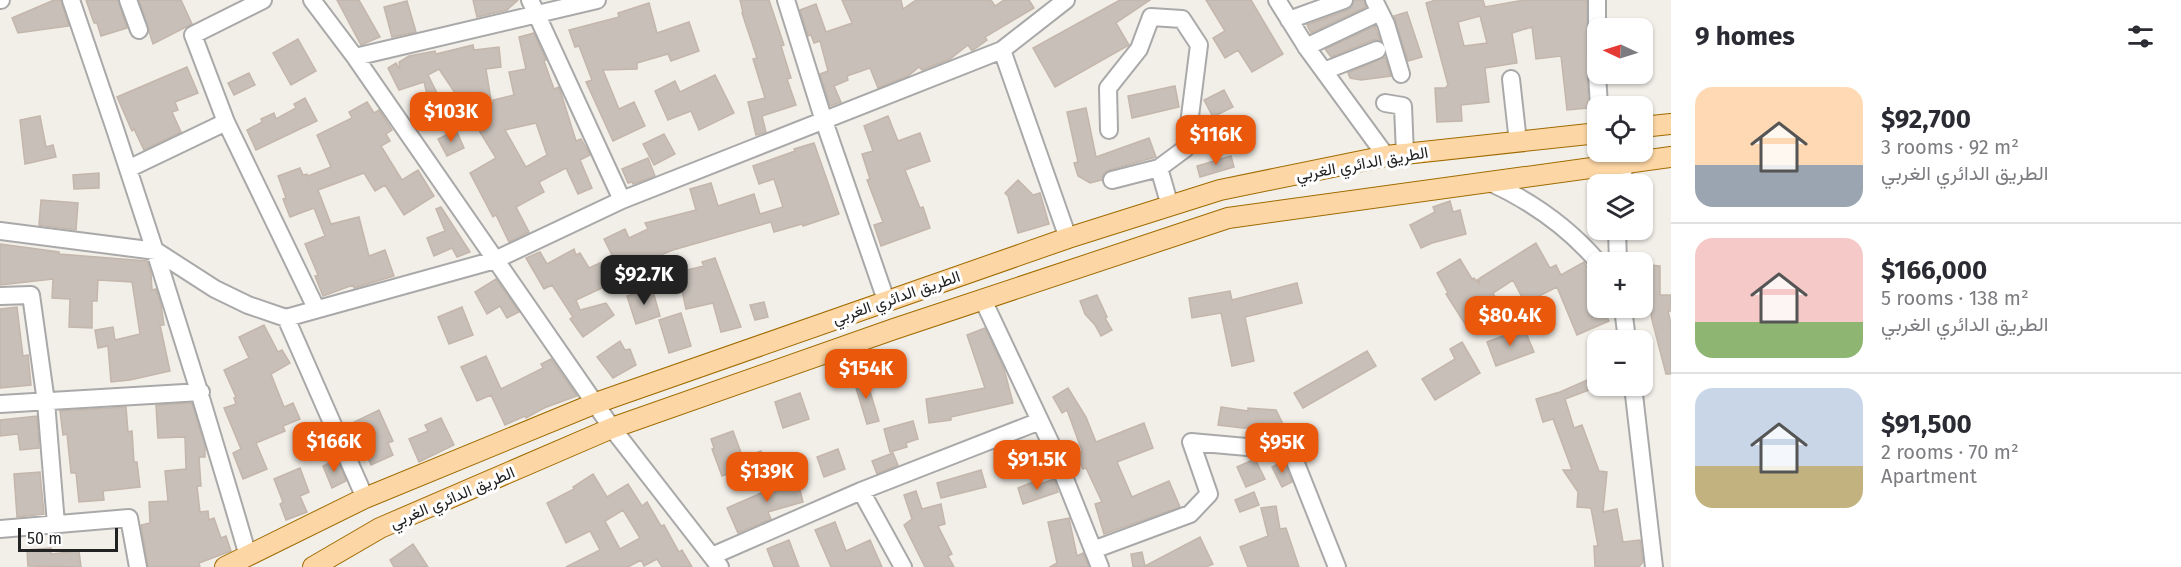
<!DOCTYPE html>
<meta charset="utf-8">
<style>
:root{--surface:#fff;--page:#f7f7f7;--text:#2b2b33;--muted:#7c7c81;--line:#e1e1e2;--accent:#ea580c}
body{margin:0;font-family:"Fira Sans",Vazirmatn,sans-serif;background:var(--page);color:var(--text);height:100vh;display:flex;flex-direction:column;font-size:22px;white-space:nowrap}
*{box-sizing:border-box;margin:0}
p{font-size:20px;color:var(--muted)}
.icon{flex:none;width:33px;height:33px;fill:none;stroke:currentColor;stroke-width:2;stroke-linecap:round;stroke-linejoin:round}
.map{position:relative;flex:1;overflow:hidden}
.side{display:flex;flex-direction:column;background:var(--surface);width:510px}
.side>*{flex:none}
.needle{width:39px;rotate:274deg}
.controls{position:absolute;left:1587px;top:18px;display:grid;gap:12px}
.controls a{display:grid;place-items:center;width:66px;height:66px;border-radius:12px;background:var(--surface);box-shadow:0 2px 4px #0004;font-size:30px}
.scale{position:absolute;left:18px;bottom:15px;width:100px;box-sizing:border-box;padding-left:6px;border:3px solid #222;border-top:0;font-size:16px;line-height:21px;white-space:nowrap;color:#222;-webkit-text-stroke:4px #fff;paint-order:stroke}
.price{position:absolute;translate:-50% -51px;padding:0 14px;border-radius:12px;background:var(--accent);color:#fff;font-size:20px;line-height:39px;filter:drop-shadow(0 2px 3px #0008)}
.price::after{content:'';position:absolute;left:50%;top:36px;width:18px;height:14px;margin-left:-9px;background:inherit;clip-path:polygon(0 0,100% 0,50% 100%)}
.price.active{background:#222;color:#fff}
ul{padding:0;list-style:none}
li{display:flex;align-items:center;gap:18px;height:150px;padding:0 24px}
li+li{border-top:2px solid var(--line)}
li span{display:grid;place-items:center;flex:none;width:168px;height:120px;border-radius:18px;color:#555}
li>.icon{margin-inline-start:auto}
span .icon{width:72px;height:72px;fill:#fffc;stroke-width:1}
li b{font-size:26px}
h2{display:flex;justify-content:space-between;align-items:center;height:72px;padding:0 24px;font-size:26px}
main{display:flex;flex:1;min-height:0}
.map>svg:first-child{display:block}
.building{fill:#c7bfb8;stroke:#c4b6ab;stroke-width:1.5;fill-rule:evenodd}
.lines{fill:none;stroke-linecap:round;stroke-linejoin:round}
.minor-casing{stroke:#a9a9a9;stroke-width:20}
.major-casing{stroke:#a06b00;stroke-width:22}
.minor{stroke:#fff;stroke-width:16}
.major{stroke:#fcd6a4;stroke-width:20}
.labels{text-anchor:middle;stroke-width:6;stroke-linejoin:round;paint-order:stroke}
.street-label{font-size:16px;fill:#222;stroke:#fff}
</style>
<main>
<div class="map">
<svg width="1671" height="567" viewBox="0 0 1671 567">
<rect width="100%" height="100%" fill="#f2efe9"/>
<path class="building" d="M54 0H61L69 26 18 33 12 18Z
M86 0H118L127 28 101 36 97 23H94Z
M139 0H181L192 24 153 44Z
M337 0H359L380 37 361 45Z
M473 0H518L507 10 477 17Z
M740 0H769L784 45 781 46 791 78 787 79 796 105 762 116 766 132 756 135 748 102 765 98 753 59 757 58 742 13H743Z
M842 0H901L903 9 916 0H991L995 6 1004 0H1029L1034 8 985 37 987 40 972 51 968 45 950 59 922 70 919 67 908 76 878 88 870 68 847 76 848 80 834 86 841 102 830 106 820 74 828 71 820 41 814 43 811 35 808 36 800 10 816 4 826 32 852 23Z
M1120 0H1150L1116 23 1129 45 1055 87 1033 48Z
M1206 0H1251L1283 54 1252 72 1238 50 1225 58 1213 38 1225 31Z
M1354 0H1364L1366 7 1311 33 1307 25 1348 10 1352 6Z
M1436 0H1483L1485 7 1524 0H1587L1588 108 1567 110 1561 56 1536 59 1532 27 1512 33 1517 63 1485 68 1489 102 1461 105 1462 121 1437 122 1435 88H1445L1448 85 1426 3ZM1480 16 1487 43 1464 46 1458 22Z
M407 1 416 32 392 37 384 7Z
M649 3 657 33 689 22 699 51 671 61 668 54 637 63V69L603 70 619 109 634 102 645 126 613 141 586 82 592 80 579 46 575 47 569 30 619 17 618 13Z
M1407 12 1422 57 1408 61 1394 16Z
M1375 26 1380 40H1373L1331 57 1325 49Z
M534 33 546 60 544 61 554 89 559 87 560 90 576 141 581 139 590 155 580 160 592 188 578 194 566 168 539 182 544 192 516 207 529 232 509 242 496 215 493 217 470 173 496 158 475 124 491 120 493 100 514 95 509 72 526 69 519 37ZM536 123 547 155 526 167 505 130Z
M298 39 316 71 291 85 273 53Z
M473 45 474 50 499 47 501 67 486 69 491 100 467 104V101L461 102 439 69 428 75 442 103 430 106 424 82 399 90 388 68 396 63 399 68 400 67 399 62 409 56 435 51 436 54Z
M1385 57 1391 76 1361 80 1350 78 1348 73Z
M187 67 198 93 175 102 178 110 172 112 181 132 144 150 134 129 132 131 117 97Z
M249 73 255 85 234 95 228 83Z
M715 75 734 113 699 130 691 111 668 120 655 91 675 81 680 92Z
M1175 86 1179 107 1132 118 1128 96Z
M1224 90 1233 107 1213 117 1204 100Z
M305 98 317 121 256 150 247 130 262 122 261 119 274 113 276 119 296 108 294 104Z
M367 102 374 113 379 110 392 130 386 134 390 141 381 146 402 180 418 170 434 196 404 215 385 185 375 191 364 173 318 190 331 224 359 217 369 256 385 250 394 276 354 288 353 285 323 296 315 276 318 275 305 244 325 236 314 208 290 217 283 199 286 198 278 176 300 168 303 175 307 174 308 176 331 167 317 135 352 118 349 112Z
M1086 108 1096 157 1149 138 1156 157 1109 170 1104 173 1102 180 1090 183 1078 176 1074 163 1078 162 1067 112Z
M40 116 46 147 53 145 56 157 25 164 20 120Z
M888 116 898 141 920 133 930 161 905 170 920 208 923 207 930 228 881 246 874 225 883 222 867 180 870 179 862 154 873 151 864 126Z
M456 130 464 148 447 156 438 139Z
M664 134 675 154 654 165 643 144Z
M814 143 839 214 803 226 802 224 774 232 771 222 673 250 638 264 641 270 576 300 580 310 606 303 614 315 583 337 570 319 573 317 552 285 544 289 526 258 540 252 547 264 574 249 576 255 580 253 589 268 613 257 604 239 625 229 629 238 648 229 645 223 696 210 690 189 711 183 718 206 754 194 760 214 783 207 774 179 759 184 753 166 795 151 794 149Z
M1231 156 1234 167 1200 177 1197 166Z
M648 158 655 176 633 184 632 182 628 183 622 169Z
M99 173V188L74 189 73 175Z
M1018 180 1033 195 1040 193 1049 224 1018 233 1008 196 1005 193Z
M41 200 78 203 76 230 39 225Z
M1450 201 1453 212 1460 210 1466 234 1432 243 1421 248 1410 225 1435 212 1433 207Z
M441 207 470 252 457 257 452 248 434 256 427 238 445 231 436 209Z
M1536 243 1550 268 1556 265 1561 275 1584 262 1596 282 1593 284 1598 293V308H1603L1609 321 1577 335 1557 287 1525 303 1513 280 1493 293 1499 304 1465 324 1446 294 1448 293 1437 273 1460 259 1472 279 1474 278 1476 281 1478 279 1479 285 1480 278Z
M0 244 59 252V254L147 261 151 274 152 290 156 289 161 305 164 325H160L170 371 130 380 111 382 108 346 98 348 95 330 113 327 115 340 140 334 132 282 98 280 97 301H92V328L69 327 70 299 52 298 53 279 0 285Z
M715 258 741 327 721 332 713 303 686 309 678 272 704 266 702 262Z
M1649 265 1660 266V295H1671V311H1668L1671 324V374H1666L1652 320 1648 294Z
M496 279 519 312 507 318 500 306 487 314 475 292Z
M1297 283 1302 303 1245 317 1254 361 1232 366 1221 313 1192 318 1189 298 1230 291 1232 300Z
M652 288 660 316 636 324 627 296Z
M1097 295 1107 317 1105 318 1112 330 1101 336 1095 325 1085 314 1080 301Z
M764 302 768 317 755 320 750 305Z
M17 307 23 356 28 355 31 385 0 388V309Z
M462 307 473 335 449 344 438 317Z
M681 313 691 346 669 353 659 320Z
M264 325 278 352 282 350 290 363 271 374 284 407 293 403 300 419 283 426 285 431 256 443 267 469 243 479 233 453 241 449 224 408 236 404 234 398 236 397 224 370 249 358 239 337Z
M985 328 1004 369 1013 403 951 417V420L929 423 926 399 985 388 967 335Z
M1524 328 1534 352 1496 366 1487 342Z
M620 341 625 350 630 349 636 365 613 378 597 357Z
M1462 342 1480 373 1435 400 1422 379 1455 359 1450 349Z
M1367 351 1376 366 1303 408 1294 393Z
M486 356 501 389 543 368 541 364 551 359 577 396 544 408 526 418 525 416 505 425 491 395 477 401 461 367Z
M865 375 879 421 867 424 853 378Z
M1594 377 1597 387 1565 399 1574 428 1582 425 1599 471 1607 472 1603 512 1617 509 1623 542 1640 540 1643 562 1639 567H1595L1594 546H1598L1591 508 1577 507 1578 492 1563 470H1572L1553 419 1543 422 1536 399 1560 392Z
M1068 388 1086 417 1096 442 1144 423 1153 448 1117 462 1132 497 1169 481 1180 507 1104 534 1095 504 1102 502 1086 468 1083 469 1076 454 1082 451 1067 410 1062 413 1053 397Z
M800 393 809 419 783 428 775 402Z
M192 403 205 446V457H199L201 486H197L200 512 208 511 209 520 214 518 221 538 226 536 231 551 199 563 200 567H148L141 525 150 523 149 502 168 501 165 471 186 469 185 437 158 438 156 405Z
M126 407 128 432 132 431 134 462H137L140 487 103 491 104 500 79 502 76 473H71L67 434 63 435 60 411Z
M1221 407 1248 411V408L1276 410 1286 430 1260 428H1243L1218 425Z
M379 410 393 441 388 443 393 455 371 465 352 423Z
M37 416 39 448 20 450 18 434 0 436V420Z
M441 418 454 445 419 462 409 439 428 431 425 425Z
M913 421 918 439 906 443 907 447 890 452 884 429Z
M733 431 743 458 761 451 765 462 722 476 712 449 714 448 711 439Z
M838 449 845 469 824 477 817 457Z
M893 453 898 465 877 474 872 461Z
M337 459 346 481 332 488 323 466Z
M1255 459 1265 479 1246 487 1237 467Z
M1284 461 1292 482 1282 487 1272 467Z
M300 468 309 492 300 496 307 512 286 520 280 504 283 502 274 479Z
M981 470 986 487 941 498 937 483Z
M795 471 803 502 768 512 771 519 738 533 727 508 775 487 773 477Z
M40 472 44 514 17 517 14 474Z
M593 474 607 497 628 484 642 506 647 502 661 526 664 525 679 552 682 550 692 567H662L657 559 644 566 641 560 628 567H566L600 550 590 531 566 543 547 503 574 489 573 487ZM623 510 640 538 620 549 605 521Z
M1054 479 1058 492 1023 504 1018 488 1033 482 1035 486Z
M916 491 922 509 941 504 945 524 938 526 952 554 948 556 954 567H925L904 525 912 519 904 495Z
M1254 492 1259 505 1240 512 1235 500Z
M1276 506 1280 529 1286 528 1299 567H1248L1240 547 1268 536 1261 508Z
M1069 518 1077 556 1083 553 1089 567H1050L1057 563 1048 522Z
M835 522 846 551 870 540 882 567H831L815 530Z
M1200 537 1213 564 1206 567H1133L1131 554 1142 552 1145 566Z
M789 540 799 567H774L767 549Z
M413 544 428 567H394L390 560Z
M51 548V554L79 551 81 567 28 566 27 550Z"/>
<g class="lines">
<defs>
<path id="minor" d="M0 0H1
M71 0C135 184 194 369 248 556
M128 0 139 30
M263 0 193 35 226 122 316 308
M312 0 355 57 612 428 720 567
M530 0 622 200
M786 0 824 121 886 300
M1277 0 1307 48 1386 156
M1374 0 1386 24 1401 74
M1597 0V74L1599 106
M1289 20 1344 0
M1306 47 1380 12
M1002 50 1068 238
M355 57 597 0
M1324 71 1377 50
M1511 79 1518 142
M1385 103 1403 106 1405 154
M1109 130 1108 88 1139 49 1151 17 1182 19 1199 45 1186 148 1159 168 1170 206
M130 168 226 122
M1112 180 1159 168
M1489 182C1531 201 1568 227 1598 262
M1621 184 1625 163
M1617 230 1618 262
M0 231 156 251 215 289 248 305 286 318 495 260 622 200 1002 50 1066 0
M0 296 31 295 46 402 56 524
M983 300 1051 444 1100 567
M1623 308 1627 340
M286 318 365 498
M1633 386 1654 567
M0 404 201 392
M861 491 903 567
M0 529 129 518 138 567
M1093 550 1190 514 1209 494 1191 442 1291 451 1337 567
M712 556 861 491 1040 421"/>
<path id="major" d="M1642 127 1671 124
M225 567 365 498 596 403 1068 238 1220 190 1386 156 1598 133
M313 567 380 528 612 428 894 329 1228 218 1671 157"/>
</defs>
<use href="#minor" class="minor-casing"/>
<use href="#major" class="major-casing"/>
<use href="#minor" class="minor"/>
<use href="#major" class="major"/>
</g>
<g class="labels">
<g class="street-label">
<text transform="translate(1362 163) rotate(-10)" y="6">الطريق الدائري الغربي</text>
<text transform="translate(896 297) rotate(-19)" y="6">الطريق الدائري الغربي</text>
<text transform="translate(452 497) rotate(-23)" y="6">الطريق الدائري الغربي</text>
</g>
</g>
</svg>
<div class="controls">
<a><svg class="needle" viewBox="-14 -14 28 28"><path d="M0-13l5 13h-10z" fill="#e53935"/><path d="M0 13l5-13h-10z" fill="#7c7c81"/></svg></a>
<a><svg class="icon" aria-label="locate" viewBox="0 0 24 24"><circle cx="12" cy="12" r="6"/><path d="M12 2v4M12 18v4M2 12h4M18 12h4"/></svg></a>
<a><svg class="icon" aria-label="layers" viewBox="0 0 24 24"><path d="M12 4l9 5-9 5-9-5zM3 14l9 5 9-5"/></svg></a>
<a>+</a>
<a>−</a>
</div>
<div class="scale">50 m</div>
<b class="price" style="left:451px;top:143px">$103K</b>
<b class="price" style="left:1216px;top:166px">$116K</b>
<b class="price active" style="left:644px;top:306px">$92.7K</b>
<b class="price" style="left:1510px;top:347px">$80.4K</b>
<b class="price" style="left:866px;top:400px">$154K</b>
<b class="price" style="left:334px;top:473px">$166K</b>
<b class="price" style="left:1282px;top:474px">$95K</b>
<b class="price" style="left:1037px;top:491px">$91.5K</b>
<b class="price" style="left:767px;top:503px">$139K</b>
</div>
<section class="side">
<h2>9 homes<svg class="icon" aria-label="filters" viewBox="0 0 24 24"><path d="M4 7h16M4 17h16"/><circle cx="9" cy="7" r="2"/><circle cx="15" cy="17" r="2"/></svg></h2>
<ul>
<li><span style="background:linear-gradient(#ffd9b3 65%,#9aa5b1 0)"><svg class="icon" aria-label="home" viewBox="0 0 24 24"><path d="M3 11l9-7 9 7M6 9v11h12V9"/></svg></span><div><b>$92,700</b><p>3 rooms · 92 m²</p><p>الطريق الدائري الغربي</p></div></li>
<li><span style="background:linear-gradient(#f6c9c9 70%,#8fb573 0)"><svg class="icon" aria-label="home" viewBox="0 0 24 24"><path d="M3 11l9-7 9 7M6 9v11h12V9"/></svg></span><div><b>$166,000</b><p>5 rooms · 138 m²</p><p>الطريق الدائري الغربي</p></div></li>
<li><span style="background:linear-gradient(#c9d6e8 65%,#c2b280 0)"><svg class="icon" aria-label="home" viewBox="0 0 24 24"><path d="M3 11l9-7 9 7M6 9v11h12V9"/></svg></span><div><b>$91,500</b><p>2 rooms · 70 m²</p><p>Apartment</p></div></li>
</ul>
</section>
</main>
